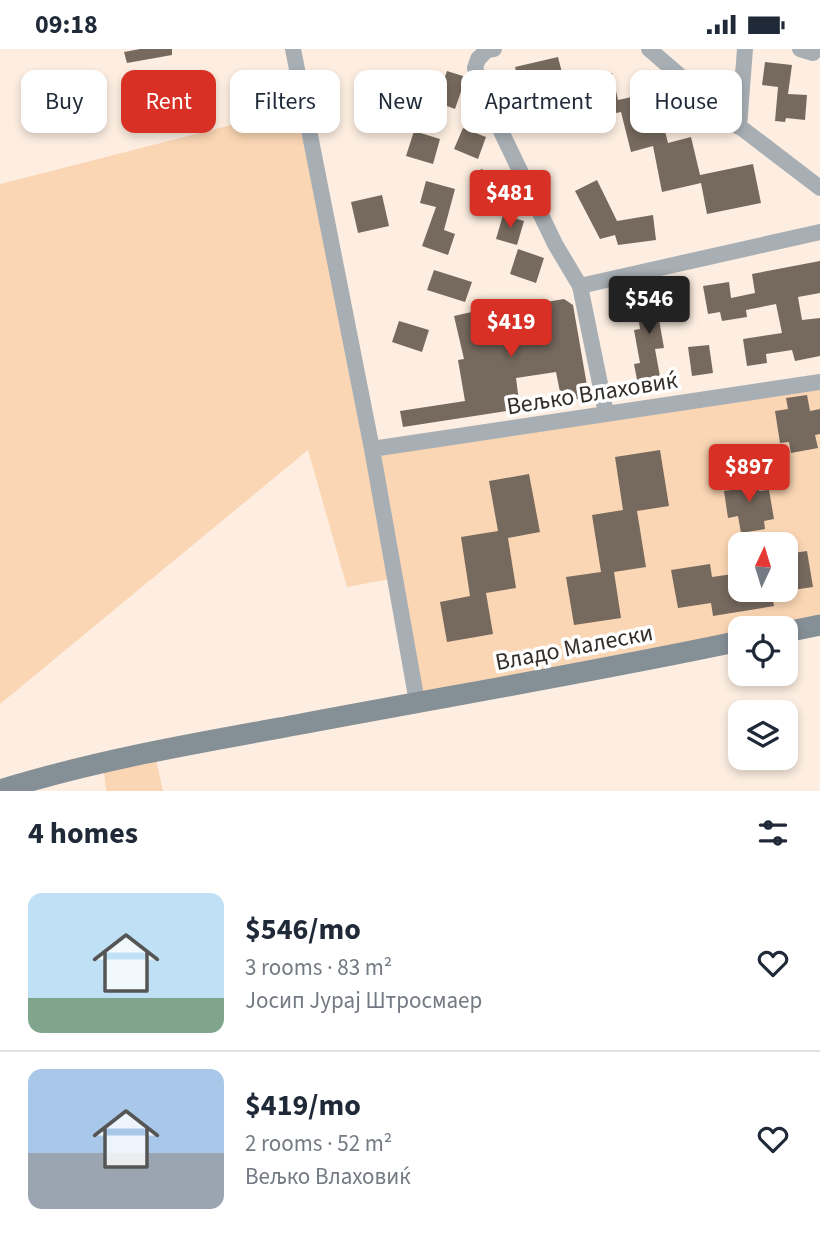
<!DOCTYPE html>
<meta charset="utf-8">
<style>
:root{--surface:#fff;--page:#f6f6f7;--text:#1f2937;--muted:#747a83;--line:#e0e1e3;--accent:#d93025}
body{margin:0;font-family:"Source Sans 3",sans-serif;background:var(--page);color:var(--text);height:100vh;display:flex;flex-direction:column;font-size:26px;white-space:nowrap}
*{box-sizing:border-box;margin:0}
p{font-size:23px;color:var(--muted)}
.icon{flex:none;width:38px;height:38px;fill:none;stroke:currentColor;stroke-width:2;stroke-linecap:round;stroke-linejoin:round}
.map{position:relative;height:742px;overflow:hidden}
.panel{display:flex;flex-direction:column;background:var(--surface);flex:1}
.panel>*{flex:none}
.banner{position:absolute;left:21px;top:21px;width:779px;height:63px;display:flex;gap:14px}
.needle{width:46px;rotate:4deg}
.buttons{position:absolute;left:728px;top:483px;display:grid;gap:14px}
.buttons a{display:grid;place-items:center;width:70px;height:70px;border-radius:14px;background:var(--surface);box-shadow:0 4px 10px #0003;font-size:35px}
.price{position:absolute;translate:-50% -60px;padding:0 16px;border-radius:7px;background:var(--accent);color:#fff;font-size:23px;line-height:46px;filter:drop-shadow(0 2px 4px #0008)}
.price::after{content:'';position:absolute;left:50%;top:42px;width:21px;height:16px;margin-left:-10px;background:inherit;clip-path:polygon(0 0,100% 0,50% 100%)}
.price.active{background:#222;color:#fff}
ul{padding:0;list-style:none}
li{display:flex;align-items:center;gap:21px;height:175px;padding:0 28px}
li+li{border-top:2px solid var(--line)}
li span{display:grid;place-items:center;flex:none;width:196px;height:140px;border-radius:14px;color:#555}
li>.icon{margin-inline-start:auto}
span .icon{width:84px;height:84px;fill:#fffc;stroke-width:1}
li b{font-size:30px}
h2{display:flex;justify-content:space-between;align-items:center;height:84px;padding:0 28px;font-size:30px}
.pill{padding:0 24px;border-radius:14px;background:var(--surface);box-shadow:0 4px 10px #0003;font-size:24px;line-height:63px}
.pill.active{background:var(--accent);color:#fff}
.status{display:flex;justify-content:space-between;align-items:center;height:49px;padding:0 35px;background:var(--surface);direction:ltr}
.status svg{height:19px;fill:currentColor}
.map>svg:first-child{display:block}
.green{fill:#fad6b4;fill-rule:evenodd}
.building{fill:#76695e}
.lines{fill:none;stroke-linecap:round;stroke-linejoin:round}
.street{stroke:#a8afb4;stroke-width:16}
.secondary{stroke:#858f96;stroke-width:21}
.labels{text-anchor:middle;stroke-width:7;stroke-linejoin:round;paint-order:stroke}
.street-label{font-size:24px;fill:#332e29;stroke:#fff}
</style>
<div class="status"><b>09:18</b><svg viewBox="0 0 49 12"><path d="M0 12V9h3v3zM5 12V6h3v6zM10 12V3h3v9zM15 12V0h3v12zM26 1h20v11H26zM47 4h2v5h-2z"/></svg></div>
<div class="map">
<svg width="820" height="742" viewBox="0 0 820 742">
<rect width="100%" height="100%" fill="#fdeee1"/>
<path class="green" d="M306 57 372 400 820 333V576L740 579V592L417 653 395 529 347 538 308 401 0 655V135ZM740 495H786V541H740Z
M154 702 163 742H106L103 713Z"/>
<path class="building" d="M140 0H172V6L127 14 124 3Z
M558 8 565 35 612 24 618 51 655 43 668 94 691 88 700 126 753 115 761 154 707 165 701 134 662 143 653 97 631 103 621 63 573 73 568 49 525 59 515 18Z
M765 13 792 16 788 45 807 46 805 71 786 69 785 73 775 72 778 38 762 36Z
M447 22 466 28 455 60 436 53Z
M392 35 423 49 413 70 382 57Z
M463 79 486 88 478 110 454 100Z
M414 82 440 90 433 115 406 107Z
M481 120 505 129 496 152 472 142Z
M597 131 617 172 653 166 656 191 618 196 615 186 600 190 575 142Z
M426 132 455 140 444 181 455 185 448 206 422 197 436 158 420 154Z
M382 146 389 177 358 184 351 153Z
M503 166 524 172 517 196 496 190Z
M518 200 544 209 536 234 510 225Z
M820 212V244L798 248 802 271 820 269V307L795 312 792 301 766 305 767 314 747 317 743 290 782 284 776 255 746 261 747 268 722 272 720 263 708 265 703 237 729 233 731 249 755 244 752 225Z
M434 221 472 233 465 253 427 241Z
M660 240 664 265H658L664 299 655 300 661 333 638 336 634 315 640 314 634 281 640 280 635 243Z
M564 250 573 256 589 348 562 353 556 323 516 329 520 360 403 378 400 362 465 352 458 311 464 310 454 267 498 257 499 261Z
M399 272 429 281 422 303 392 293Z
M709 296 713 324 692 327 688 298Z
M807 346 810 362 820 360V385L815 386 818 399 791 404 789 393 780 394 775 362 788 360 786 349Z
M660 401 669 457 637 462 646 518 614 523 621 569 574 576 566 528 601 523 592 466 623 461 615 408Z
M529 425 540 483 508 489 516 539 486 544 493 585 447 593 440 553 470 547 461 488 498 482 489 432Z
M756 426 759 442 769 441 774 470 764 472 765 480 741 484 738 467 728 469 724 442 732 441 730 430Z
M807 502 813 538 786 542V505Z
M710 515 712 528 740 524V541H771L774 557 713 567 711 554 678 559 671 521Z"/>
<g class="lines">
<path class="street" d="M293 0 372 400 417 653
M494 0 487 1 478 10 475 19 487 53 555 195 580 237 606 364
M649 0 731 71 820 139
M800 0 813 4
M739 78 745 0
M580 237 820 183
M372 400 820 333"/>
<path class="secondary" d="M786 583 820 576
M0 741C97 711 196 694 296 676 444 648 593 623 740 592"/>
</g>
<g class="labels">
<g class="street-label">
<text transform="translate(592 344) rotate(-9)" y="8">Вељко Влаховиќ</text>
<text transform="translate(574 598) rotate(-11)" y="8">Владо Малески</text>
</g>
</g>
</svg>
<div class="buttons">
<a><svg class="needle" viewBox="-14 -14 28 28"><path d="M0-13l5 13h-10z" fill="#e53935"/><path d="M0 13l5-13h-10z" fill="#747a83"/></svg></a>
<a><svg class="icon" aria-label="locate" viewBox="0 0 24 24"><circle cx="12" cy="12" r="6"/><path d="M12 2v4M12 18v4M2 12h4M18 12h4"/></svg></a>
<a><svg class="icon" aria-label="layers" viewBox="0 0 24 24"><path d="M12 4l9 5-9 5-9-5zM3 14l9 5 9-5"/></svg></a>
</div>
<b class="price" style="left:510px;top:181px">$481</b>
<b class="price active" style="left:649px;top:287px">$546</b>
<b class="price" style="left:511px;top:310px">$419</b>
<b class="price" style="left:749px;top:455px">$897</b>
<div class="banner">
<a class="pill">Buy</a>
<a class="pill active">Rent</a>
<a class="pill">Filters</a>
<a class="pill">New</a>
<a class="pill">Apartment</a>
<a class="pill">House</a>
</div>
</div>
<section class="panel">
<h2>4 homes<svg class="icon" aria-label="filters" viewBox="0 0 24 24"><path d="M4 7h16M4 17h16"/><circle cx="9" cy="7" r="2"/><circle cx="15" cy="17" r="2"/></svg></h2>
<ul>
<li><span style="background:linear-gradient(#bfe0f5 75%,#7fa58c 0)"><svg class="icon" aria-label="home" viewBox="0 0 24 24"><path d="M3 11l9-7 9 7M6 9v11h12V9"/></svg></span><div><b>$546/mo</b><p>3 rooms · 83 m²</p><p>Јосип Јурај Штросмаер</p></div><svg class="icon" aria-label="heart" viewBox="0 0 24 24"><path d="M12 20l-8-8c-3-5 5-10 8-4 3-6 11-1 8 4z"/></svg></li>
<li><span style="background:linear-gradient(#a9c7e8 60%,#9aa5b1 0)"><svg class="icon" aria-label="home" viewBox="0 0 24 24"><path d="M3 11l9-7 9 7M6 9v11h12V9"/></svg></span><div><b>$419/mo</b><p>2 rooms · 52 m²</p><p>Вељко Влаховиќ</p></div><svg class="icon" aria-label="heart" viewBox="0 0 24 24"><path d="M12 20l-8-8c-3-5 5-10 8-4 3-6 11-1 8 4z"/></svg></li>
</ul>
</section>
